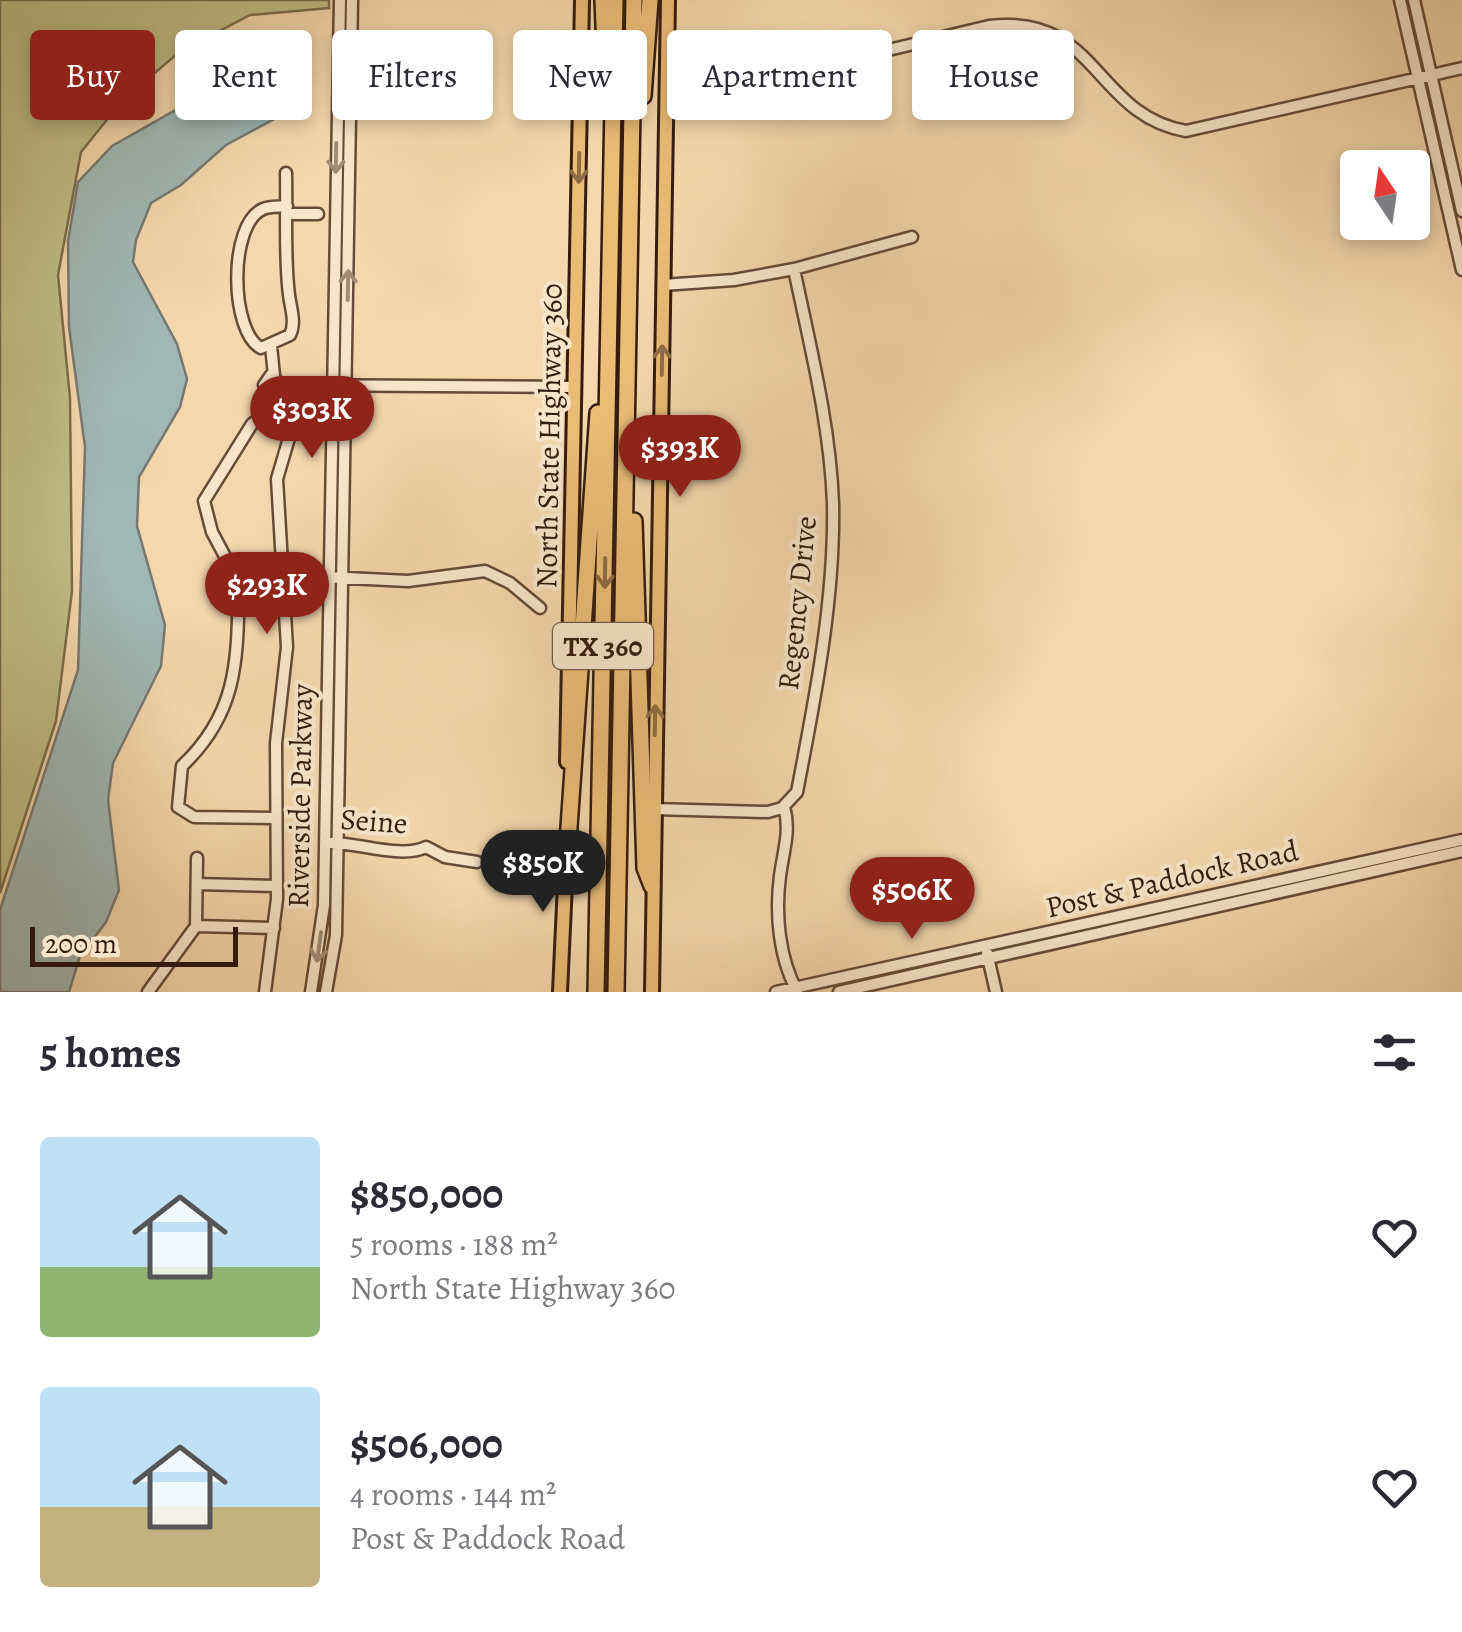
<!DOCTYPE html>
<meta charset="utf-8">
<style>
:root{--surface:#fff;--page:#f7f7f7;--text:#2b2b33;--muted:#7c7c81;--accent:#8f2418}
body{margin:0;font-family:Alegreya,serif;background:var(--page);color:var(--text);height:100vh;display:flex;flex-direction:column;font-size:38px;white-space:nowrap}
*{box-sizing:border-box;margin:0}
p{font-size:32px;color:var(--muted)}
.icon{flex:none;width:55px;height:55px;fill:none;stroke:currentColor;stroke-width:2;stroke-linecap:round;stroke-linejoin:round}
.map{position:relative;height:992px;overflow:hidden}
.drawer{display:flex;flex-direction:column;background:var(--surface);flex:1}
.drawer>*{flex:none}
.hud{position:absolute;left:30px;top:30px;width:1402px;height:90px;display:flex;gap:20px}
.needle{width:65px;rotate:347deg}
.buttons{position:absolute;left:1340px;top:150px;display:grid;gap:20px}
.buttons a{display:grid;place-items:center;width:90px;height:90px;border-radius:10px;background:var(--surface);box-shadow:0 5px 15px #0003;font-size:50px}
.scale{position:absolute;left:30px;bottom:25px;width:208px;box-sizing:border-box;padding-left:10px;border:5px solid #361c0e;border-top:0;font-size:28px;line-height:35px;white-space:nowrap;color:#361c0e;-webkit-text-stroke:8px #f8e5c9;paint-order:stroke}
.price{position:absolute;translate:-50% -85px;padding:0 22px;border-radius:35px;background:var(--accent);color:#fff;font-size:32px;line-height:65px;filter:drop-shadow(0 2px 5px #0008)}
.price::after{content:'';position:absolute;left:50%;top:60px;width:30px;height:22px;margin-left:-15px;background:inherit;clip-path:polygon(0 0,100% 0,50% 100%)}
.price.on{background:#222;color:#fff}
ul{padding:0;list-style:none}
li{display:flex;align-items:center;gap:30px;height:250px;padding:0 40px}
li span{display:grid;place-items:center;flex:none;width:280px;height:200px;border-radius:10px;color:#555}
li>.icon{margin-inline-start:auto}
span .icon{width:120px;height:120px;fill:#fffc;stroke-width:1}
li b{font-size:42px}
h2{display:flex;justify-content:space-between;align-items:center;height:120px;padding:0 40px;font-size:42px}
.pill{padding:0 35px;border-radius:10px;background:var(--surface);box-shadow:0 5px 15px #0003;font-size:35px;line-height:90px}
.pill.on{background:var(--accent);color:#fff}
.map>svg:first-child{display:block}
.green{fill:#c0bd86;stroke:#7b6c4a;stroke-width:2.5}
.water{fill:#a0b7b4;stroke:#767972;stroke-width:2.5}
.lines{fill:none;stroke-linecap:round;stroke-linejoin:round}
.minor-casing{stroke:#664b36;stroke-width:15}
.major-casing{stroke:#361c0e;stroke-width:18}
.highway-casing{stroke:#361c0e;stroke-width:20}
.minor{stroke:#f8e5c9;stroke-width:10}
.major{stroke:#eabc76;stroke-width:12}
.highway{stroke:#eabc76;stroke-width:15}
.oneway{stroke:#a18b75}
.oneway2{stroke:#906c42}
.labels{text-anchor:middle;stroke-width:8;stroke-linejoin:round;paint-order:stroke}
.shield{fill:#f8e5c9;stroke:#705846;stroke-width:2.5}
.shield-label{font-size:28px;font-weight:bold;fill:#361c0e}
.street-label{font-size:30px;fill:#361c0e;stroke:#f8e5c9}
</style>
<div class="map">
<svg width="1462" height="992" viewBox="0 0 1462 992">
<rect width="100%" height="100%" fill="#f4d7ac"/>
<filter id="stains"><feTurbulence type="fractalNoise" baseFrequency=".002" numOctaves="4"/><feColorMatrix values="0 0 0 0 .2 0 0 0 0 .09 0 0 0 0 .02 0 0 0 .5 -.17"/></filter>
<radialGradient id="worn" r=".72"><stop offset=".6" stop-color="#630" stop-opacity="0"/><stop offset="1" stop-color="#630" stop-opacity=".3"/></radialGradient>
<path class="green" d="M0 0H329V8L250 15 178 53 122 101 81 152 58 275 70 398 72 591 56 721 0 893Z"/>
<path class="water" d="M276 53C297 62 302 73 304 94L291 110 226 145 181 185 151 203 136 240 133 262 177 344 187 379 180 407 139 477 137 526 165 625 161 666 113 763 108 800 119 890 106 922 80 956 69 992H0V910L78 670 85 447 69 327 68 241 78 182 112 146Z"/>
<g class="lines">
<defs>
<path id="minor" d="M1400 0 1462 270
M1414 0 1462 211
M666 103 989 26C1098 13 1094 115 1186 131L1462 68
M286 173C287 213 284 255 289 295 291 310 296 322 290 335L261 348C230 332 228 224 263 209 270 206 280 207 287 206
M286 214H318
M663 285 734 280 794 269 912 237
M271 346 274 375
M281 385 575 387
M273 392 264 385 271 375 281 385 273 392 269 411 292 428 318 429
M269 411 252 424 204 501 212 532 237 579 286 575 408 581 485 571 510 583 540 608
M239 580C237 657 240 711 182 766L178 807 194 817 274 818
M784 807C791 831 783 852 780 876 775 914 779 958 797 991
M653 809 768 812 782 808 797 792C815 698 835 599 833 503 830 424 810 346 794 269
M331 843C361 843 401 859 426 847L445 857 477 862
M197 884 277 886
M196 926 274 928
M987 953 996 992
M148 992 196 926 197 858
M265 992 277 899 276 743 287 647 277 479 292 428
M311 992 324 905 340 0
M326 992 336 935 352 0
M776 992 1462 840
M839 992 1462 851"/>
<path id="major" d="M567 762 582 0
M560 992 566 862
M652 992 668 0"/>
<path id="highway" d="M603 0 605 51
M643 96 650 0
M634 521 645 868 652 886
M566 870 598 413
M596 992 615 0
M616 992 634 0"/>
</defs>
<use href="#minor" class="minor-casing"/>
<use href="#major" class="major-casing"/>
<use href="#highway" class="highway-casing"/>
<use href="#minor" class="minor"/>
<use href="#major" class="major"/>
<use href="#highway" class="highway"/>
</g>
<defs><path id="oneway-shaft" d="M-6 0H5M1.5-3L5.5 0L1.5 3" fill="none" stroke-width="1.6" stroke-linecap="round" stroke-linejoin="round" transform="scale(2.5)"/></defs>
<g class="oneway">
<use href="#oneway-shaft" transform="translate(336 158) rotate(91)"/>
<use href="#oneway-shaft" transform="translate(348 285) rotate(-89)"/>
<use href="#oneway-shaft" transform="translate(319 947) rotate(98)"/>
</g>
<g class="oneway2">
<use href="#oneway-shaft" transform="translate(579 168) rotate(91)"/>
<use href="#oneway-shaft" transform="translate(662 360) rotate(-89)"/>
<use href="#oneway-shaft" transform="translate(605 573) rotate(91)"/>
<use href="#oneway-shaft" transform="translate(655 720) rotate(-89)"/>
</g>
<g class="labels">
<rect class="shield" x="553" y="623" width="100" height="46" rx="8"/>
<g class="shield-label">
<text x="603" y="656">TX 360</text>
</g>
<g class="street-label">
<text transform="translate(549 436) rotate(-89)" y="10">North State Highway 360</text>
<text transform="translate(797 603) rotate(-84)" y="10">Regency Drive</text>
<text transform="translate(300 796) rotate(-89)" y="10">Riverside Parkway</text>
<text transform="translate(374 821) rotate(4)" y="10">Seine</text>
<text transform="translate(1172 879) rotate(-13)" y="10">Post &amp; Paddock Road</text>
</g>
</g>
<rect width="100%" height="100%" filter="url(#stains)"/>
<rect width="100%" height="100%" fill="url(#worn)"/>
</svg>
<div class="buttons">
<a><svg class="needle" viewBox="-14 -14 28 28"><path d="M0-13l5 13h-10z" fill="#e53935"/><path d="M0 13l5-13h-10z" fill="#7c7c81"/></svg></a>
</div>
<div class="scale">200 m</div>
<b class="price" style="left:312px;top:461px">$303K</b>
<b class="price" style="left:680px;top:500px">$393K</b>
<b class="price" style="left:267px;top:637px">$293K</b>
<b class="price on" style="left:543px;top:915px">$850K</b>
<b class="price" style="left:912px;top:942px">$506K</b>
<div class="hud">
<a class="pill on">Buy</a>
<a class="pill">Rent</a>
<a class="pill">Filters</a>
<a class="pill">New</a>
<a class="pill">Apartment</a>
<a class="pill">House</a>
</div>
</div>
<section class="drawer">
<h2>5 homes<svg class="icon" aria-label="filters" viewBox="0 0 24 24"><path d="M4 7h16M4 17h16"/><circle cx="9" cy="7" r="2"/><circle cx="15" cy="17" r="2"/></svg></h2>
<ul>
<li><span style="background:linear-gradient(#bfe0f5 65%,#8fb573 0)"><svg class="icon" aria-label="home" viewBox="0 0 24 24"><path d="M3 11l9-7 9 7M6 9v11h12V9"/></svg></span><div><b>$850,000</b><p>5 rooms · 188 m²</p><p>North State Highway 360</p></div><svg class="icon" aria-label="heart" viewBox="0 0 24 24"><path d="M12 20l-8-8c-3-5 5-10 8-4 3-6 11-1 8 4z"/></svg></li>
<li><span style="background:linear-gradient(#bfe0f5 60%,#c2b280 0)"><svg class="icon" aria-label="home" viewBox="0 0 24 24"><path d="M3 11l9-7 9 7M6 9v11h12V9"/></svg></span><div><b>$506,000</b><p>4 rooms · 144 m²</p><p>Post &amp; Paddock Road</p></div><svg class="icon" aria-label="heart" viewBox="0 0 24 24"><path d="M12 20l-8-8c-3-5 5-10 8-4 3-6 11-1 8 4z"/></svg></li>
</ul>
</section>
